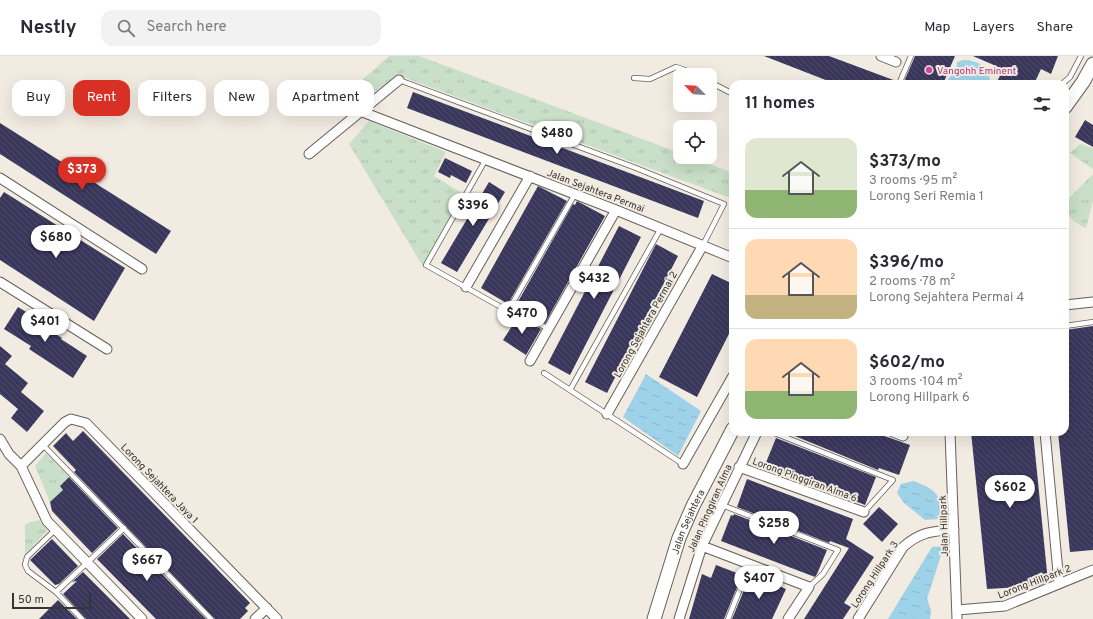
<!DOCTYPE html>
<meta charset="utf-8">
<style>
:root{--surface:#fff;--page:#f2f2f3;--text:#2b2b33;--muted:#7c7c81;--line:#e1e1e2;--accent:#d93025}
body{margin:0;font-family:Overpass,sans-serif;background:var(--page);color:var(--text);height:100vh;display:flex;flex-direction:column;font-size:15px;white-space:nowrap}
*{box-sizing:border-box;margin:0}
p{font-size:13px;color:var(--muted)}
.icon{flex:none;width:22px;height:22px;fill:none;stroke:currentColor;stroke-width:2;stroke-linecap:round;stroke-linejoin:round}
.map{position:relative;flex:1;overflow:hidden}
.panel{position:absolute;left:729px;top:24px;width:340px;height:356px;display:flex;flex-direction:column;background:var(--surface);border-radius:12px;box-shadow:0 4px 16px #0002}
.panel>*{flex:none}
.hud{position:absolute;left:12px;top:24px;width:380px;height:36px;display:flex;gap:8px}
.needle{width:26px;rotate:295deg}
.buttons{position:absolute;left:673px;top:12px;display:grid;gap:8px}
.buttons a{display:grid;place-items:center;width:44px;height:44px;border-radius:8px;background:var(--surface);box-shadow:0 4px 16px #0002;font-size:20px}
.scale{position:absolute;left:12px;bottom:10px;width:79px;box-sizing:border-box;padding-left:4px;border:2px solid #373431;border-top:0;font-size:11px;line-height:14px;white-space:nowrap;color:#373431;-webkit-text-stroke:3px #f2ebe2;paint-order:stroke}
.price{position:absolute;translate:-50% -34px;padding:0 9px;border-radius:14px;background:#fff;color:#222;font-size:13px;line-height:26px;filter:drop-shadow(0 1px 2px #0008)}
.price::after{content:'';position:absolute;left:50%;top:24px;width:12px;height:9px;margin-left:-6px;background:inherit;clip-path:polygon(0 0,100% 0,50% 100%)}
.price.on{background:var(--accent);color:#fff}
ul{padding:0;list-style:none}
li{display:flex;align-items:center;gap:12px;height:100px;padding:0 16px}
li+li{border-top:1px solid var(--line)}
li span{display:grid;place-items:center;flex:none;width:112px;height:80px;border-radius:12px;color:#555}
li>.icon{margin-inline-start:auto}
span .icon{width:48px;height:48px;fill:#fffc;stroke-width:1}
li b{font-size:17px}
h2{display:flex;justify-content:space-between;align-items:center;height:48px;padding:0 16px;font-size:17px}
.pill{padding:0 14px;border-radius:12px;background:var(--surface);box-shadow:0 4px 16px #0002;font-size:14px;line-height:36px}
.pill.on{background:var(--accent);color:#fff}
header{display:flex;align-items:center;gap:24px;box-sizing:border-box;height:56px;padding:0 20px;background:var(--surface);border-bottom:1px solid var(--line)}
header strong{font-size:19px}
nav{display:flex;gap:22px;margin-inline-start:auto;font-size:14px}
.search{width:280px;height:36px;background:var(--page);display:flex;align-items:center;gap:10px;box-sizing:border-box;padding:0 14px;border-radius:12px;color:var(--muted);font-size:15px}
.map>svg:first-child{display:block}
.grass{fill:url(#grass-tufts)}
.water{fill:url(#water-ripples)}
.building{fill:url(#building-back-hatch)}
.lines{fill:none;stroke-linecap:round;stroke-linejoin:round}
.lane-casing{stroke:#67615a;stroke-width:6}
.street-casing{stroke:#67615a;stroke-width:11}
.secondary-casing{stroke:#67615a;stroke-width:15}
.lane{stroke:#fff;stroke-width:4.5}
.street{stroke:#fff;stroke-width:9}
.secondary{stroke:#fff;stroke-width:13}
.hotel-dot{fill:#d1479c;stroke:#f2ebe2;stroke-width:1.5}
.labels{text-anchor:middle;stroke-width:4;stroke-linejoin:round;paint-order:stroke}
.hotel-label{font-size:10px;fill:#b23c85;stroke:#f2ebe2;text-anchor:start}
.street-label{font-size:10px;fill:#373431;stroke:#f2ebe2}
</style>
<header>
<strong>Nestly</strong>
<div class="search"><svg class="icon" aria-label="search" viewBox="0 0 24 24"><circle cx="10" cy="10" r="6"/><path d="M15 15l6 6"/></svg>Search here</div>
<nav><a>Map</a><a>Layers</a><a>Share</a></nav>
</header>
<div class="map">
<svg width="1093" height="563" viewBox="0 0 1093 563">
<defs>
<pattern id="grass-tufts" width="24" height="20" patternUnits="userSpaceOnUse"><rect width="24" height="20" fill="#c9dfc7"/><path d="M3 7l-1-3M5 7V3M7 7l1-3M15 17l-1-3M17 17v-4M19 17l1-3" fill="none" stroke="#adc0ab"/></pattern>
<pattern id="water-ripples" width="26" height="14" patternUnits="userSpaceOnUse"><rect width="26" height="14" fill="#9dd2e9"/><path d="M2 4q2-2 4 0t4 0M15 11q2-2 4 0t4 0" fill="none" stroke="#88b5c8"/></pattern>
<pattern id="building-back-hatch" width="6" height="6" patternUnits="userSpaceOnUse"><rect width="6" height="6" fill="#3a375c"/><path d="M-1 5l2 2M0 0l6 6M5-1l2 2" fill="none" stroke="#4f4c6b"/></pattern>
</defs>
<rect width="100%" height="100%" fill="#f2ebe2"/>
<path class="grass" d="M389 0H419L680 97V101H691L733 117V143L400 20 342 55 334 49Z
M369 65 446 96 434 120 465 139 424 212 349 88Z
M1080 88 1093 92V113L1070 97Z
M1093 118V145L1086 172C1075 168 1065 159 1065 146Z
M46 397 69 421 60 430 63 434 50 446 35 410Z
M39 464 48 474 25 498V468Z"/>
<path class="water" d="M964 4C978 5 986 9 990 23L987 28H946L949 22 956 15 957 6Z
M646 318 701 355 678 400 623 361Z
M914 425C930 432 935 433 943 449L939 463 925 464 904 447 897 437 901 428Z
M944 490 927 543 931 554 930 563H888L932 491Z"/>
<path class="building" d="M764 0H829L896 25 895 28H836Z
M915 0H955L943 28H903Z
M973 0H1058L1051 18 1041 13 1034 28H996L1003 13Z
M413 36 704 145 698 162 407 52Z
M1085 64 1093 69V91L1075 81Z
M0 67 171 175 156 198 0 98Z
M445 102 472 115 466 127 451 119 450 122 438 116Z
M489 126 505 136 457 216 441 207Z
M538 130 567 145 508 248 481 232Z
M4 136 125 212 94 265 0 204V142Z
M577 145 605 160 545 267 515 251 573 148 575 149Z
M619 170 641 181 570 319 548 307Z
M656 188 678 200 607 337 585 326Z
M712 218 733 228V270L697 341 659 321Z
M18 251 36 262 35 265 62 282 61 283 87 300 73 322 29 293 31 290 4 273Z
M518 261 541 273 526 299 503 284Z
M1093 270V494L1070 496 1058 376H1065V274Z
M0 290 12 300 5 308 28 327 21 336 44 355 27 376 11 362 18 353 0 338Z
M83 375 250 547 245 552 248 555 240 563H215L74 416 76 414 53 390 66 377 73 385Z
M785 376H873L910 389 899 419 879 412 878 414Z
M971 376H1033L1048 526 1038 530 987 533Z
M776 382 876 421 865 449 765 409Z
M69 421 118 472 92 497 52 455 50 446 63 434 60 430Z
M747 423 853 463 846 483 874 501 844 547 851 551 843 563H804L849 492 830 485 829 487 737 451Z
M879 451 898 468 882 486 863 468Z
M734 458 827 494 817 518 815 521 721 485 731 459 733 460Z
M123 478 206 563H156L97 503Z
M52 483 78 510 59 528 55 529 30 504Z
M716 509 742 519 724 563H689L702 518 711 522Z
M83 516 130 563H86L63 538 77 525 72 526Z
M754 519 786 533 772 563H732L749 522 752 523Z
M58 544 77 563H39Z"/>
<g class="lines">
<defs>
<path id="lane" d="M634 22 650 23 676 11 699 19
M399 24 636 112 724 148 703 189
M710 26 733 38
M798 28H800
M899 28 911 0
M1062 28 1070 21 1081 0
M486 103 426 209 508 255 516 256 549 273
M508 255 575 138
M1065 270 1093 266
M544 317 683 408
M570 334 661 172
M772 376 893 424 864 456
M43 389 211 563
M722 449 838 494 823 518 809 531
M55 474 27 501 25 509 28 515 56 536 82 563
M56 536 124 472
M728 563 750 508"/>
<path id="street" d="M881 0 896 6
M360 55 616 154 733 202
M309 98 399 24
M0 122 142 213
M0 226 107 293
M466 231 530 120
M1065 249 1093 246
M530 305 616 154
M607 358 703 189
M893 376 903 380
M950 376 957 563
M1045 376 1059 527
M0 383 9 398 21 410 47 465 142 563
M683 408 733 320
M21 410 65 366 71 363 86 367 277 563
M739 411 864 456
M702 490 809 531 788 563
M957 554 1005 550 1093 514
M255 563 267 552
M679 563 702 490 757 376
M858 563 903 491C921 475 932 476 954 473"/>
<g id="secondary">
<path d="M1065 51 1083 26 1093 8"/>
<path id="s1" d="M654 563 679 482 693 450 733 373"/>
</g>
</defs>
<use href="#lane" class="lane-casing"/>
<use href="#street" class="street-casing"/>
<use href="#secondary" class="secondary-casing"/>
<use href="#lane" class="lane"/>
<use href="#street" class="street"/>
<use href="#secondary" class="secondary"/>
</g>
<circle class="hotel-dot" cx="929" cy="14" r="4"/>
<g class="labels">
<g class="hotel-label">
<text x="937" y="18">Vangohh Eminent</text>
</g>
<g class="street-label">
<text transform="translate(596 134) rotate(21)" y="4">Jalan Sejahtera Permai</text>
<text transform="translate(645 268) rotate(-61)" y="4">Lorong Sejahtera Permai 2</text>
<text transform="translate(805 423) rotate(20)" y="4">Lorong Pinggiran Alma 6</text>
<text transform="translate(160 427) rotate(46)" y="4">Lorong Sejahtera Jaya 1</text>
<text transform="translate(709 452) rotate(-66)" y="4">Jalan Pinggiran Alma</text>
<text dy="4" stroke="none"><textPath href="#s1" startOffset="103">Jalan Sejahtera</textPath></text>
<text transform="translate(943 470) rotate(-92)" y="4">Jalan Hillpark</text>
<text transform="translate(874 518) rotate(-57)" y="4">Lorong Hillpark 3</text>
<text transform="translate(1034 525) rotate(-21)" y="4">Lorong Hillpark 2</text>
</g>
</g>
</svg>
<div class="buttons">
<a><svg class="needle" viewBox="-14 -14 28 28"><path d="M0-13l5 13h-10z" fill="#e53935"/><path d="M0 13l5-13h-10z" fill="#7c7c81"/></svg></a>
<a><svg class="icon" aria-label="locate" viewBox="0 0 24 24"><circle cx="12" cy="12" r="6"/><path d="M12 2v4M12 18v4M2 12h4M18 12h4"/></svg></a>
</div>
<div class="scale">50 m</div>
<b class="price" style="left:557px;top:99px">$480</b>
<b class="price on" style="left:82px;top:135px">$373</b>
<b class="price" style="left:473px;top:171px">$396</b>
<b class="price" style="left:56px;top:203px">$680</b>
<b class="price" style="left:594px;top:244px">$432</b>
<b class="price" style="left:522px;top:279px">$470</b>
<b class="price" style="left:45px;top:287px">$401</b>
<b class="price" style="left:1010px;top:453px">$602</b>
<b class="price" style="left:774px;top:489px">$258</b>
<b class="price" style="left:147px;top:526px">$667</b>
<b class="price" style="left:759px;top:544px">$407</b>
<div class="hud">
<a class="pill">Buy</a>
<a class="pill on">Rent</a>
<a class="pill">Filters</a>
<a class="pill">New</a>
<a class="pill">Apartment</a>
</div>
<section class="panel">
<h2>11 homes<svg class="icon" aria-label="filters" viewBox="0 0 24 24"><path d="M4 7h16M4 17h16"/><circle cx="9" cy="7" r="2"/><circle cx="15" cy="17" r="2"/></svg></h2>
<ul>
<li><span style="background:linear-gradient(#dfe7d0 65%,#8fb573 0)"><svg class="icon" aria-label="home" viewBox="0 0 24 24"><path d="M3 11l9-7 9 7M6 9v11h12V9"/></svg></span><div><b>$373/mo</b><p>3 rooms · 95 m²</p><p>Lorong Seri Remia 1</p></div></li>
<li><span style="background:linear-gradient(#ffd9b3 70%,#c2b280 0)"><svg class="icon" aria-label="home" viewBox="0 0 24 24"><path d="M3 11l9-7 9 7M6 9v11h12V9"/></svg></span><div><b>$396/mo</b><p>2 rooms · 78 m²</p><p>Lorong Sejahtera Permai 4</p></div></li>
<li><span style="background:linear-gradient(#ffd9b3 65%,#8fb573 0)"><svg class="icon" aria-label="home" viewBox="0 0 24 24"><path d="M3 11l9-7 9 7M6 9v11h12V9"/></svg></span><div><b>$602/mo</b><p>3 rooms · 104 m²</p><p>Lorong Hillpark 6</p></div></li>
</ul>
</section>
</div>
